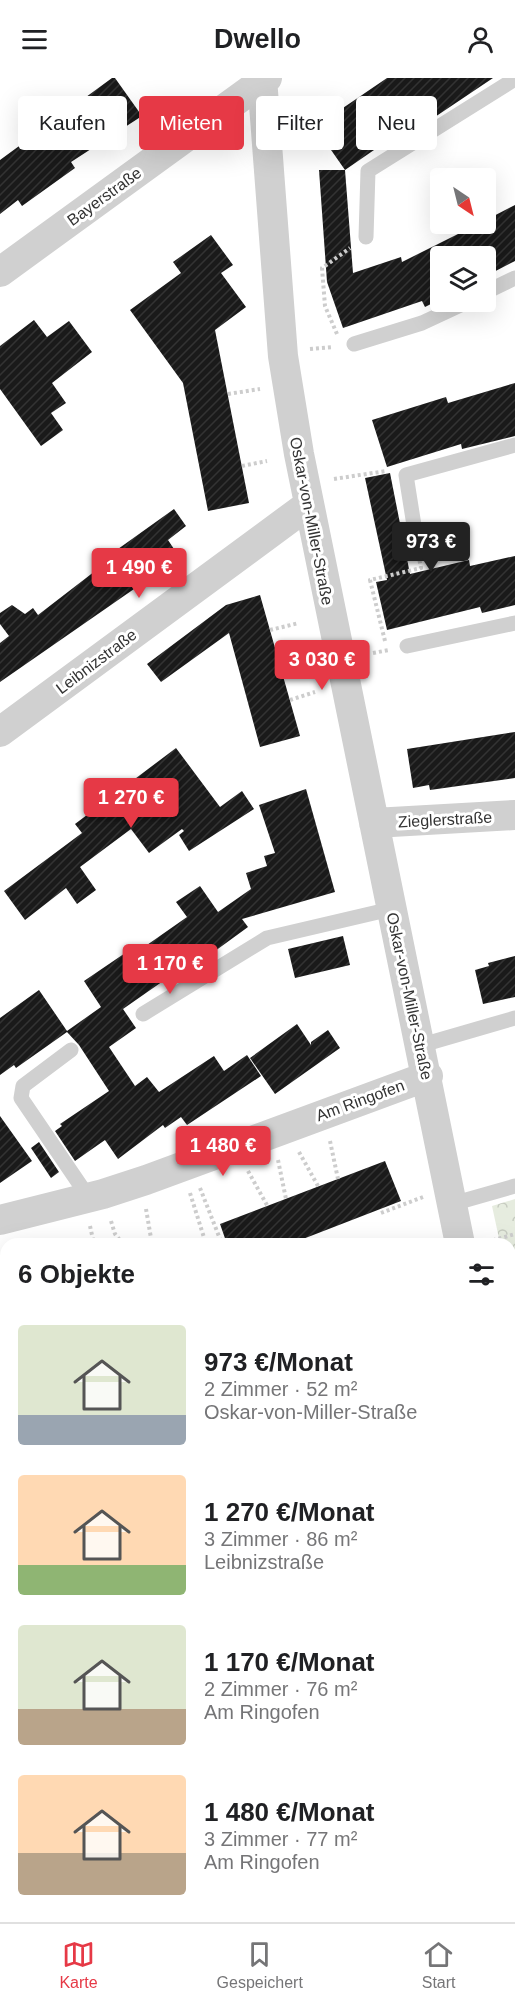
<!DOCTYPE html>
<html lang="de">
<meta charset="utf-8">
<style>
:root{--surface:#fff;--page:#f2f2f2;--text:#202124;--muted:#757577;--line:#e0e0e0;--accent:#e63946}
body{margin:0;font-family:Arial,sans-serif;background:var(--page);color:var(--text);height:100vh;display:flex;flex-direction:column;font-size:22px;white-space:nowrap}
*{box-sizing:border-box;margin:0}
p{font-size:20px;color:var(--muted)}
.icon{flex:none;width:33px;height:33px;fill:none;stroke:currentColor;stroke-width:2;stroke-linecap:round;stroke-linejoin:round}
.map{position:relative;flex:1;overflow:hidden}
.panel{position:absolute;left:0px;top:1160px;width:516px;height:686px;display:flex;flex-direction:column;background:var(--surface);border-radius:18px 18px 0 0;box-shadow:0 6px 24px #0002}
.panel>*{flex:none}
.top-card{position:absolute;left:18px;top:18px;width:480px;height:54px;display:flex;gap:12px}
.needle{width:39px;rotate:145deg}
.tools{position:absolute;left:430px;top:90px;display:grid;gap:12px}
.tools a{display:grid;place-items:center;width:66px;height:66px;border-radius:6px;background:var(--surface);box-shadow:0 6px 24px #0002;font-size:30px}
.price{position:absolute;translate:-50% -51px;padding:0 14px;border-radius:6px;background:var(--accent);color:#fff;font-size:20px;line-height:39px;filter:drop-shadow(0 2px 3px #0008)}
.price::after{content:'';position:absolute;left:50%;top:36px;width:18px;height:14px;margin-left:-9px;background:inherit;clip-path:polygon(0 0,100% 0,50% 100%)}
.price.current{background:#222;color:#fff}
ul{padding:0;list-style:none}
li{display:flex;align-items:center;gap:18px;height:150px;padding:0 18px}
li span{display:grid;place-items:center;flex:none;width:168px;height:120px;border-radius:6px;color:#555}
li>.icon{margin-inline-start:auto}
span .icon{width:72px;height:72px;fill:#fffc;stroke-width:1}
li b{font-size:26px}
h2{display:flex;justify-content:space-between;align-items:center;height:72px;padding:0 18px;font-size:26px}
.pill{padding:0 21px;border-radius:6px;background:var(--surface);box-shadow:0 6px 24px #0002;font-size:21px;line-height:54px}
.pill.current{background:var(--accent);color:#fff}
header{display:flex;justify-content:space-between;align-items:center;height:78px;padding:0 18px;background:var(--surface);font-size:27px;font-weight:800}
.tab-bar{display:flex;justify-content:space-around;align-items:center;height:84px;border-top:2px solid var(--line);background:var(--surface);font-size:16px;color:var(--muted)}
.tab-bar a{display:grid;justify-items:center;gap:3px}
.tab-bar .current{color:var(--accent)}
.map>svg:first-child{display:block}
.forest{fill:url(#forest-crowns)}
.building{fill:url(#building-hatch)}
.lines{fill:none;stroke-linecap:round;stroke-linejoin:round}
.path{stroke:#cdcdcd;stroke-width:4;stroke-dasharray:3 3;stroke-linecap:butt}
.service{stroke:#d0d0d0;stroke-width:15}
.minor{stroke:#d0d0d0;stroke-width:30}
.trunk{stroke:#a2a2a2;stroke-width:33}
.labels{text-anchor:middle;stroke-width:6;stroke-linejoin:round;paint-order:stroke}
.street-label{font-size:16px;fill:#333;stroke:#fff}
</style>
<header><svg class="icon" aria-label="menu" viewBox="0 0 24 24"><path d="M4 6h16M4 12h16M4 18h16"/></svg>Dwello<svg class="icon" aria-label="person" viewBox="0 0 24 24"><circle cx="12" cy="8" r="4"/><path d="M4 21q1-7 8-7t8 7"/></svg></header>
<div class="map">
<svg width="515" height="1844" viewBox="0 0 515 1844">
<defs>
<pattern id="forest-crowns" width="20" height="18" patternUnits="userSpaceOnUse" patternTransform="scale(1.5)"><rect width="20" height="18" fill="#e6ecdf"/><path d="M2 6a3 3 0 1 1 6 0M12 15a3 3 0 1 1 6 0" fill="none" stroke="#c6cbc0"/></pattern>
<pattern id="building-hatch" width="6" height="6" patternUnits="userSpaceOnUse" patternTransform="scale(1.5)"><rect width="6" height="6" fill="#1a1a1a"/><path d="M-1 1l2-2M0 6l6-6M5 7l2-2" fill="none" stroke="#333"/></pattern>
</defs>
<rect width="100%" height="100%" fill="#fff"/>
<path class="forest" d="M515 1121V1229L514 1230 510 1213V1166L500 1165 492 1128Z"/>
<path class="building" d="M112 0H115L142 38 71 84 75 90 22 128 18 122 0 136V82Z
M387 0H493L423 47 419 41 345 92 315 49Z
M319 92H345L353 195 401 179 402 184 478 146H486V142L515 127V183L486 198V178H441V221L425 229 422 223 343 250 327 204Z
M211 157 233 187 221 195 246 229 215 252 249 425 208 433 183 305 130 232 181 195 173 184Z
M34 242 47 259 69 243 92 274 52 305 66 325 51 335 63 352 41 368 0 311V268Z
M515 305V358L462 371 461 366 387 389 372 342 446 319 448 325Z
M390 395 410 496 469 482 470 488 515 478V527L482 535 480 529 387 552 376 504 387 502 365 400Z
M174 431 186 448 168 462 178 477 168 483 170 486 0 604V565L9 558 0 546V535L12 527 25 536 33 530 38 537 99 490 97 486Z
M260 517 300 658 260 669 229 555 161 604 147 586 226 527Z
M515 654V700L430 712 429 707 413 710 407 671Z
M176 670 220 729 242 713 254 731 189 773 179 757 184 753 182 751 149 775 131 751 80 789 96 812 77 826 66 810 25 842 4 813 82 755 75 746Z
M306 711 335 814 242 841 248 849 189 892 186 887 123 931 136 950 109 969 135 1008 147 999 159 1014 214 978 224 993 247 977 261 998 187 1047 181 1039 165 1050 163 1047 118 1081 105 1062 75 1083 55 1053 62 1048 60 1046 109 1013 79 967 67 954 16 990 14 987 0 997V940L39 912 67 953 101 929 84 903 134 869 137 874 187 839 176 824 200 808 218 834 251 811 246 795 267 788 264 778 275 775 259 727Z
M343 858 350 887 295 900 288 871Z
M515 878V919L483 926 475 892 489 888 488 885Z
M297 946 311 967V964L328 952 340 970 275 1016 250 980Z
M0 1038 32 1083 0 1105Z
M39 1064 59 1094 51 1100 31 1070Z
M385 1083 401 1123 290 1166H227L220 1146Z"/>
<g class="lines">
<path class="path" d="M292 33 299 28
M337 256 325 228 322 190 350 170
M310 271 333 269
M228 316 260 311
M242 388 267 383
M334 401 386 393
M270 552 299 545
M385 563 370 502 421 490 419 480
M373 575 389 572
M290 622 315 614
M330 1063 338 1101
M299 1074 318 1108
M278 1082 286 1121
M248 1093 268 1129
M200 1110 222 1166
M190 1115 206 1166
M146 1131 152 1166
M381 1135 423 1119
M111 1143 115 1156 123 1166
M90 1148 94 1166
M487 1164 515 1156
M0 1256 6 1255
M0 1513 6 1511"/>
<path class="service" d="M366 159 368 93 515 1
M486 214 515 200
M354 266 422 245 467 224
M416 460 406 397 515 367
M407 568 515 545
M143 936 267 860 391 831
M422 967 515 940
M71 972 23 1008 21 1020 89 1120
M452 1126 515 1108
M0 1537 6 1536
M413 1839 415 1844"/>
<path class="minor" d="M262 0 283 278 299 376 460 1166
M0 194 267 0
M0 654 308 427
M374 745 515 737
M0 1142 103 1116 146 1102 428 998
M510 1413 515 1441
M510 1712 515 1710
M0 1844 20 1839"/>
<path class="trunk" d="M510 1256 515 1254
M510 1301 515 1299
M0 1387 6 1386
M0 1431 6 1430"/>
</g>
<g class="labels">
<g class="street-label">
<text transform="translate(104 118) rotate(-36)" y="6">Bayerstraße</text>
<text transform="translate(312 443) rotate(79)" y="6">Oskar-von-Miller-Straße</text>
<text transform="translate(96 583) rotate(-37)" y="6">Leibnizstraße</text>
<text transform="translate(445 741) rotate(-3)" y="6">Zieglerstraße</text>
<text transform="translate(410 918) rotate(78)" y="6">Oskar-von-Miller-Straße</text>
<text transform="translate(360 1022) rotate(-20)" y="6">Am Ringofen</text>
</g>
</g>
</svg>
<div class="tools">
<a><svg class="needle" viewBox="-14 -14 28 28"><path d="M0-13l5 13h-10z" fill="#e53935"/><path d="M0 13l5-13h-10z" fill="#757577"/></svg></a>
<a><svg class="icon" aria-label="layers" viewBox="0 0 24 24"><path d="M12 4l9 5-9 5-9-5zM3 14l9 5 9-5"/></svg></a>
</div>
<b class="price current" style="left:431px;top:495px">973 €</b>
<b class="price" style="left:139px;top:521px">1 490 €</b>
<b class="price" style="left:322px;top:613px">3 030 €</b>
<b class="price" style="left:131px;top:751px">1 270 €</b>
<b class="price" style="left:170px;top:917px">1 170 €</b>
<b class="price" style="left:223px;top:1099px">1 480 €</b>
<div class="top-card">
<a class="pill">Kaufen</a>
<a class="pill current">Mieten</a>
<a class="pill">Filter</a>
<a class="pill">Neu</a>
</div>
<section class="panel">
<h2>6 Objekte<svg class="icon" aria-label="filters" viewBox="0 0 24 24"><path d="M4 7h16M4 17h16"/><circle cx="9" cy="7" r="2"/><circle cx="15" cy="17" r="2"/></svg></h2>
<ul>
<li><span style="background:linear-gradient(#dfe7d0 75%,#9aa5b1 0)"><svg class="icon" aria-label="home" viewBox="0 0 24 24"><path d="M3 11l9-7 9 7M6 9v11h12V9"/></svg></span><div><b>973 €/Monat</b><p>2 Zimmer · 52 m²</p><p>Oskar-von-Miller-Straße</p></div></li>
<li><span style="background:linear-gradient(#ffd9b3 75%,#8fb573 0)"><svg class="icon" aria-label="home" viewBox="0 0 24 24"><path d="M3 11l9-7 9 7M6 9v11h12V9"/></svg></span><div><b>1 270 €/Monat</b><p>3 Zimmer · 86 m²</p><p>Leibnizstraße</p></div></li>
<li><span style="background:linear-gradient(#dfe7d0 70%,#b9a48a 0)"><svg class="icon" aria-label="home" viewBox="0 0 24 24"><path d="M3 11l9-7 9 7M6 9v11h12V9"/></svg></span><div><b>1 170 €/Monat</b><p>2 Zimmer · 76 m²</p><p>Am Ringofen</p></div></li>
<li><span style="background:linear-gradient(#ffd9b3 65%,#b9a48a 0)"><svg class="icon" aria-label="home" viewBox="0 0 24 24"><path d="M3 11l9-7 9 7M6 9v11h12V9"/></svg></span><div><b>1 480 €/Monat</b><p>3 Zimmer · 77 m²</p><p>Am Ringofen</p></div></li>
</ul>
</section>
</div>
<nav class="tab-bar">
<a class="current"><svg class="icon" aria-label="map" viewBox="0 0 24 24"><path d="M3 6l6-2 6 2 6-2v14l-6 2-6-2-6 2zM9 4v14M15 6v14"/></svg>Karte</a>
<a><svg class="icon" aria-label="saved" viewBox="0 0 24 24"><path d="M7 4h10v16l-5-4-5 4z"/></svg>Gespeichert</a>
<a><svg class="icon" aria-label="home" viewBox="0 0 24 24"><path d="M3 11l9-7 9 7M6 9v11h12V9"/></svg>Start</a>
</nav>
